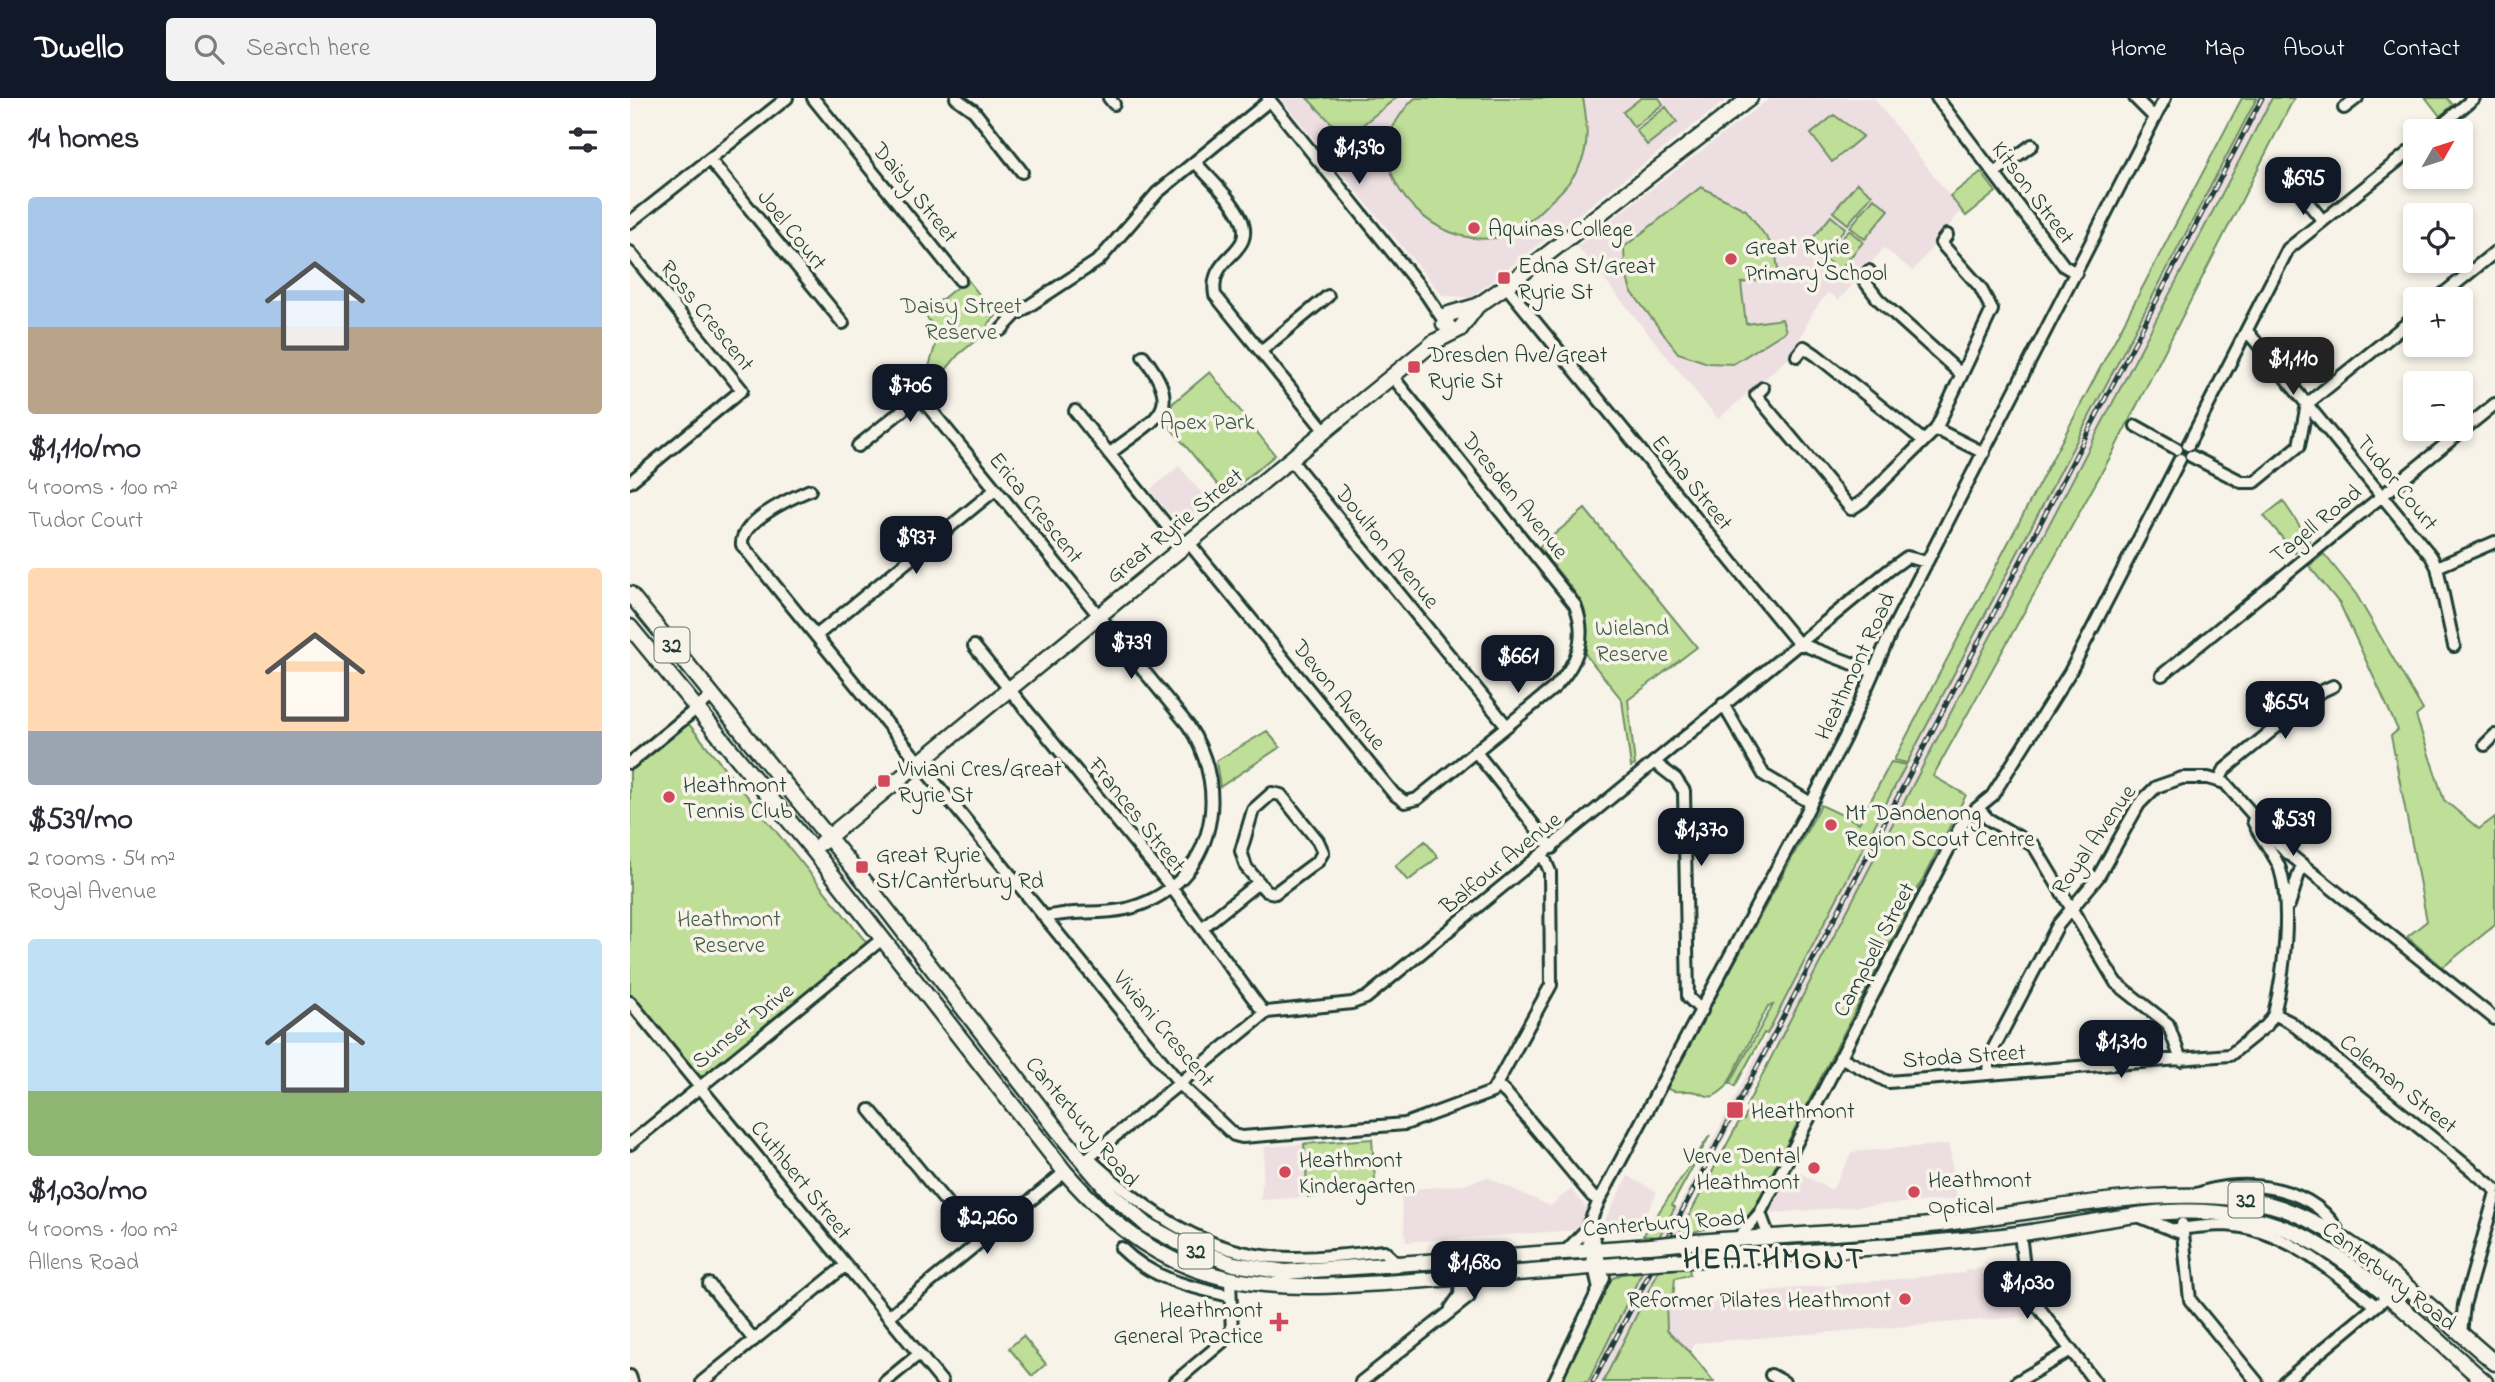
<!DOCTYPE html>
<meta charset="utf-8">
<style>
:root{--surface:#fff;--page:#f2f2f3;--text:#2b2b33;--muted:#7c7c81;--accent:#111827}
body{margin:0;font-family:"Indie Flower",sans-serif;background:var(--page);color:var(--text);height:100vh;display:flex;flex-direction:column;font-size:26px;white-space:nowrap}
*{box-sizing:border-box;margin:0}
p{font-size:23px;color:var(--muted)}
.icon{flex:none;width:38px;height:38px;fill:none;stroke:currentColor;stroke-width:2;stroke-linecap:round;stroke-linejoin:round}
.map{position:relative;flex:1;overflow:hidden}
.panel{display:flex;flex-direction:column;background:var(--surface);width:630px}
.panel>*{flex:none}
.needle{width:46px;rotate:51deg}
.buttons{position:absolute;left:1773px;top:21px;display:grid;gap:14px}
.buttons a{display:grid;place-items:center;width:70px;height:70px;border-radius:7px;background:var(--surface);box-shadow:0 4px 10px #0003;font-size:35px}
.price{position:absolute;translate:-50% -60px;padding:0 16px;border-radius:14px;background:var(--accent);color:#fff;font-size:23px;line-height:46px;filter:drop-shadow(0 2px 4px #0008)}
.price::after{content:'';position:absolute;left:50%;top:42px;width:21px;height:16px;margin-left:-10px;background:inherit;clip-path:polygon(0 0,100% 0,50% 100%)}
.price.on{background:#222;color:#fff}
ul{padding:0;list-style:none}
li{display:grid;align-content:center;gap:14px;height:371px;padding:0 28px}
li span{display:grid;place-items:center;height:217px;border-radius:7px;color:#555}
li>.icon{margin-inline-start:auto}
span .icon{width:126px;height:126px;fill:#fffc;stroke-width:1}
li b{font-size:30px}
h2{display:flex;justify-content:space-between;align-items:center;height:84px;padding:0 28px;font-size:30px}
header{display:flex;align-items:center;gap:42px;box-sizing:border-box;height:98px;padding:0 35px;background:var(--accent);color:#fff}
header strong{font-size:33px}
nav{display:flex;gap:38px;margin-inline-start:auto;font-size:24px}
.search{width:490px;height:63px;background:var(--page);display:flex;align-items:center;gap:18px;box-sizing:border-box;padding:0 24px;border-radius:7px;color:var(--muted);font-size:26px}
main{display:flex;flex:1;min-height:0}
.map>svg:first-child{display:block}
.built{fill:#eddee2}
.green{fill:#bfdf98;stroke:#6f8e66;stroke-width:2}
.lines{fill:none;stroke-linecap:round;stroke-linejoin:round}
.minor-casing{stroke:#1f3d34;stroke-width:16}
.major-casing{stroke:#1f3d34;stroke-width:19}
.minor{stroke:#f7f3e8;stroke-width:10}
.major{stroke:#f7f3e8;stroke-width:14}
.rail-casing{stroke:#1f3d34;stroke-width:5}
.rail{stroke:#f7f3e8;stroke-width:2.5;stroke-dasharray:8;stroke-linecap:butt}
.major-bridge-casing{stroke:#1f3d34;stroke-width:19;stroke-linecap:butt}
.major-bridge{stroke:#f7f3e8;stroke-width:14}
.poi-dot{fill:#d1495b;stroke:#f7f3e8;stroke-width:2.5}
.labels{text-anchor:middle;stroke-width:7;stroke-linejoin:round;paint-order:stroke}
.shield{fill:#f7f3e8;stroke:#60746a;stroke-width:2}
.shield-label{font-size:21px;font-weight:bold;fill:#1f3d34}
.street-label{font-size:23px;fill:#1f3d34;stroke:#f7f3e8}
.poi-label{font-size:23px;fill:#1f3d34;stroke:#f7f3e8;text-anchor:start}
.park-label{font-size:23px;fill:#3f5d48;stroke:#f7f3e8}
.district-label{font-size:30px;font-weight:bold;letter-spacing:2px;fill:#1f3d34;stroke:#f7f3e8}
</style>
<header>
<strong>Dwello</strong>
<div class="search"><svg class="icon" aria-label="search" viewBox="0 0 24 24"><circle cx="10" cy="10" r="6"/><path d="M15 15l6 6"/></svg>Search here</div>
<nav><a>Home</a><a>Map</a><a>About</a><a>Contact</a></nav>
</header>
<main>
<section class="panel">
<h2>14 homes<svg class="icon" aria-label="filters" viewBox="0 0 24 24"><path d="M4 7h16M4 17h16"/><circle cx="9" cy="7" r="2"/><circle cx="15" cy="17" r="2"/></svg></h2>
<ul>
<li><span style="background:linear-gradient(#a9c7e8 60%,#b9a48a 0)"><svg class="icon" aria-label="home" viewBox="0 0 24 24"><path d="M3 11l9-7 9 7M6 9v11h12V9"/></svg></span><div><b>$1,110/mo</b><p>4 rooms · 100 m²</p><p>Tudor Court</p></div></li>
<li><span style="background:linear-gradient(#ffd9b3 75%,#9aa5b1 0)"><svg class="icon" aria-label="home" viewBox="0 0 24 24"><path d="M3 11l9-7 9 7M6 9v11h12V9"/></svg></span><div><b>$539/mo</b><p>2 rooms · 54 m²</p><p>Royal Avenue</p></div></li>
<li><span style="background:linear-gradient(#bfe0f5 70%,#8fb573 0)"><svg class="icon" aria-label="home" viewBox="0 0 24 24"><path d="M3 11l9-7 9 7M6 9v11h12V9"/></svg></span><div><b>$1,030/mo</b><p>4 rooms · 100 m²</p><p>Allens Road</p></div></li>
</ul>
</section>
<div class="map">
<svg width="1865" height="1284" viewBox="0 0 1865 1284">
<rect width="100%" height="100%" fill="#f7f3e8"/>
<filter id="ink" filterUnits="userSpaceOnUse"><feTurbulence type="fractalNoise" baseFrequency=".0143" numOctaves="2"/><feDisplacementMap in="SourceGraphic" scale="14" xChannelSelector="R" yChannelSelector="G"/><feConvolveMatrix kernelMatrix="1 2 1 2 8 2 1 2 1" color-interpolation-filters="sRGB"/></filter>
<g filter="url(#ink)">
<path class="built" d="M650 0H1099L840 200 812 197Z
M1140 0H1244L1331 113 1283 173 1254 150 1209 202 1198 194 1183 214 1162 257 1088 321 947 148Z
M1627 0H1642L1291 672 1277 665Z
M549 368 582 408 553 432 520 392Z
M1276 667 1290 675 1149 945 1146 943 1056 1114 1059 1116 1048 1138 1029 1139 1045 1109 1048 1110Z
M674 1046 678 1099 631 1102 635 1049Z
M1319 1046 1327 1101 1142 1115 1140 1113 1162 1071 1202 1092 1222 1054Z
M998 1078 1027 1094 1007 1136 974 1133 971 1129Z
M857 1079 920 1108 941 1091 957 1111 946 1132 776 1144 770 1092 834 1087Z
M1380 1167 1383 1194 1402 1218 1065 1245 1060 1254 1037 1232 1036 1202 1335 1175V1172Z
M1029 1172 973 1284H958L1012 1174Z"/>
<path class="green" d="M677 0H766L716 40Z
M785 0H953C962 47 957 71 920 104 907 115 891 134 874 138 819 154 748 99 759 40 762 27 775 9 785 0Z
M1011 0H1029L1033 6 1004 29 993 14Z
M1612 0H1627L1277 665 1264 662Z
M1642 0H1664L1483 354 1303 678 1336 697 1125 1108 1117 1120 1048 1138 1111 1020 1114 1022 1119 1011 1116 1009 1159 924Z
M1796 0H1817L1823 7 1810 18Z
M1036 9 1047 24 1017 47 1006 32Z
M1204 17 1233 38 1202 64 1181 36Z
M1351 74 1366 94 1336 118 1320 98Z
M1227 85 1242 97 1218 126 1203 114Z
M1071 89 1116 112 1145 151 1149 179 1111 185 1116 226 1152 221 1156 233 1103 266 1078 265 1048 255 1001 193 995 173 994 149Z
M1244 100 1259 112 1235 141 1220 129Z
M1201 118 1215 130 1192 159 1177 147Z
M1219 132 1233 144 1209 173 1195 161Z
M337 181 366 218 358 226 356 234 328 257 306 284 298 272 309 235 294 216Z
M580 274 645 357 596 397 534 322 543 305Z
M1653 403 1680 443 1665 455 1634 418Z
M955 411 1067 549 998 602 1005 667 1001 669 992 602 956 557V522L946 496 909 449Z
M1694 456 1726 496 1793 612 1786 618 1814 702 1849 731 1865 719V827L1813 869 1777 839 1797 823 1761 638 1768 632 1710 506 1679 468Z
M57 624 237 845 70 981 0 900V671Z
M637 633 650 649 590 689 586 663Z
M1261 664 1276 667 1137 936 1134 935 1105 988 1100 985 1143 907 1138 908 1096 989C1075 1008 1079 993 1059 993 1049 993 1046 995 1036 990L1191 707 1229 725Z
M795 743 808 759 778 783 765 768Z
M1080 1037 1042 1107 1045 1109 1029 1139 1013 1138Z
M742 1041 746 1094 678 1099 674 1046Z
M1059 1170 1060 1177 1045 1180 1043 1201 1036 1202 1037 1232 1060 1254 1084 1284H973L1029 1172Z
M1012 1174 958 1284H929L979 1182 992 1176Z
M393 1238 416 1266 402 1278 379 1250Z"/>
<g class="lines">
<defs>
<path id="minor" d="M183 0 330 182
M326 0 344 13 392 74
M479 0 484 6
M638 0 796 196 814 223
M1307 0 1434 168 1446 175
M1505 0 1525 20
M1714 10 1727 0
M1804 33 1844 0
M80 62 213 225
M565 64C580 81 601 100 611 120 627 157 578 156 585 197L695 333
M1364 75 1402 47
M1667 91 1693 123
M0 124 157 0
M1317 137 1311 145 1350 189 1362 212 1306 331 1354 355
M0 154 112 292 0 384
M1239 173 1233 181 1248 201 1331 276
M876 188 1168 545 1242 573
M1807 201 1865 154
M371 232 385 217 469 162 527 95 640 2
M1617 233 1801 458 1807 469 1824 548
M631 253 698 198
M1167 258 1174 249 1186 257 1294 343
M1133 290 1126 297 1221 411 1233 403 1306 331
M292 301 558 627C604 696 582 790 496 811 469 817 442 812 416 819
M445 313 554 449
M1506 328 1547 351
M1558 347 1658 151 1785 49
M228 348 274 311 292 301 293 285
M479 356C524 320 557 315 513 258
M1561 358 1612 384H1625L1669 348 1677 306 1785 219
M660 361 876 627
M180 392C161 400 110 423 112 447L552 988 604 1037 612 1039 775 1026 862 994 921 887 920 774 913 757
M559 445 764 696 775 704 787 701 925 589C948 565 958 539 945 507L762 278
M1807 469 1865 444
M187 537 365 392
M344 548 542 790 634 915
M1532 577 1865 306
M1093 606 1134 677 1181 705
M1855 647 1865 637
M845 653 922 750
M1024 664 1046 681 1054 693 1058 899 1072 913
M0 665 83 597
M1589 682 1595 671 1688 595 1703 588
M642 695 651 697 688 743 693 754 688 763 645 795 636 793 616 769 611 753 623 712Z
M1349 711 1358 721 1404 748 1486 885 1538 926 1551 962
M1659 807 1672 766
M572 830 629 784
M0 904 312 1284
M1644 916 1660 924 1865 1091
M1210 959 1258 984 1600 957 1637 927 1644 916C1654 876 1662 810 1650 771 1644 754 1630 740 1623 723
M1358 976 1359 959 1428 827 1468 779 1509 706 1526 689 1552 680H1578L1595 685 1654 752 1865 921
M867 987 877 996 962 1098 969 1103
M240 1012 349 1144
M0 1046 252 841
M458 1060C517 1114 578 1160 663 1160 694 1160 724 1156 754 1153L769 1167
M453 1064 637 914 722 905 736 900 1259 472 1277 459 1297 464
M1567 1096C1613 1078 1691 1088 1711 1140
M1130 1115 1139 1139
M1508 1118 1548 1134
M1552 1126 1560 1202 1627 1284
M1545 1131C1562 1130 1578 1127 1594 1127 1654 1130 1702 1173 1746 1208
M1390 1136 1397 1194 1465 1284
M1107 1141 1130 1115 1330 729 1340 716 1362 698 1440 574 1550 361
M491 1150C522 1181 559 1189 600 1198
M936 1153 956 1132
M79 1186 124 1242
M969 1191 956 1132 969 1103 1174 719 1215 639 1261 534 1535 0
M821 1210 830 1197 831 1180
M259 1218 435 1074
M1831 1236 1834 1207 1865 1098
M1141 1277 1154 1284
M0 1278 2 1284
M72 1284 216 1167
M255 1284 289 1256
M545 1284 602 1236 600 1182
M731 1284 839 1199 842 1179
M924 1284 974 1180 960 1124
M1387 1284 1441 1252
M1654 1284 1752 1203"/>
<path id="major" d="M824 233 814 226 819 216 847 208 876 188 1120 0
M0 496 243 794 436 1043 481 1096 518 1128 557 1149 604 1166 655 1174 1020 1148
M0 529 183 752 435 1074C543 1198 630 1194 782 1183 858 1178 935 1171 1011 1165
M191 745 804 244 830 231 847 208
M1050 1145C1136 1138 1223 1136 1309 1126 1405 1115 1561 1079 1651 1110 1730 1138 1802 1212 1865 1265
M1041 1163C1148 1156 1256 1150 1363 1139 1463 1129 1561 1091 1659 1132 1727 1160 1799 1236 1855 1284"/>
</defs>
<use href="#minor" class="minor-casing"/>
<use href="#major" class="major-casing"/>
<use href="#minor" class="minor"/>
<use href="#major" class="major"/>
<defs>
<path id="rail" d="M963 1284 1632 0"/>
</defs>
<use href="#rail" class="rail-casing"/>
<use href="#rail" class="rail"/>
<defs>
<path id="major-bridge" d="M1020 1148 1050 1145
M1011 1165 1041 1163"/>
</defs>
<use href="#major-bridge" class="major-bridge-casing"/>
<use href="#major-bridge" class="major-bridge"/>
</g>
</g>
<g class="poi-dot">
<circle cx="844" cy="130" r="7"/>
<circle cx="1101" cy="161" r="7"/>
<rect x="867" y="173" width="14" height="14" rx="3.5"/>
<rect x="777" y="262" width="14" height="14" rx="3.5"/>
<rect x="247" y="676" width="14" height="14" rx="3.5"/>
<circle cx="39" cy="699" r="7"/>
<circle cx="1201" cy="727" r="7"/>
<rect x="225" y="762" width="14" height="14" rx="3.5"/>
<rect x="1096" y="1003" width="18" height="18" rx="3.5"/>
<circle cx="1184" cy="1070" r="7"/>
<circle cx="655" cy="1074" r="7"/>
<circle cx="1284" cy="1094" r="7"/>
<circle cx="1275" cy="1201" r="7"/>
<path d="M645.5 1213.5h7v7h7v7h-7v7h-7v-7h-7v-7h7z"/>
</g>
<g class="labels">
<g class="shield">
<rect x="24.5" y="529.5" width="35" height="35" rx="5"/>
<rect x="1598.5" y="1084.5" width="35" height="35" rx="5"/>
<rect x="548.5" y="1135.5" width="35" height="35" rx="5"/>
</g>
<g class="shield-label">
<text x="42" y="554">32</text>
<text x="1616" y="1109">32</text>
<text x="566" y="1160">32</text>
</g>
<g class="street-label">
<text transform="translate(286 94) rotate(51)" y="8">Daisy Street</text>
<text transform="translate(1404 94) rotate(53)" y="8">Kitson Street</text>
<text transform="translate(163 131) rotate(51)" y="8">Joel Court</text>
<text transform="translate(78 217) rotate(51)" y="8">Ross Crescent</text>
<text transform="translate(1063 384) rotate(51)" y="8">Edna Street</text>
<text transform="translate(1768 384) rotate(51)" y="8">Tudor Court</text>
<text transform="translate(886 397) rotate(51)" y="8">Dresden Avenue</text>
<text transform="translate(407 409) rotate(51)" y="8">Erica Crescent</text>
<text transform="translate(1685 425) rotate(-39)" y="8">Tagell Road</text>
<text transform="translate(544 427) rotate(-39)" y="8">Great Ryrie Street</text>
<text transform="translate(758 448) rotate(51)" y="8">Doulton Avenue</text>
<text transform="translate(1224 568) rotate(-65)" y="8">Heathmont Road</text>
<text transform="translate(710 596) rotate(51)" y="8">Devon Avenue</text>
<text transform="translate(508 716) rotate(51)" y="8">Frances Street</text>
<text transform="translate(1463 741) rotate(-55)" y="8">Royal Avenue</text>
<text transform="translate(870 764) rotate(-39)" y="8">Balfour Avenue</text>
<text transform="translate(1243 851) rotate(-62)" y="8">Campbell Street</text>
<text transform="translate(112 927) rotate(-39)" y="8">Sunset Drive</text>
<text transform="translate(535 930) rotate(50)" y="8">Viviani Crescent</text>
<text transform="translate(1334 957) rotate(-4)" y="8">Stoda Street</text>
<text transform="translate(1769 985) rotate(39)" y="8">Coleman Street</text>
<text transform="translate(453 1023) rotate(50)" y="8">Canterbury Road</text>
<text transform="translate(172 1081) rotate(51)" y="8">Cuthbert Street</text>
<text transform="translate(1034 1124) rotate(-4)" y="8">Canterbury Road</text>
<text transform="translate(1760 1177) rotate(38)" y="8">Canterbury Road</text>
</g>
<g class="poi-label">
<text x="858" y="138">Aquinas College</text>
<text x="1115" y="156">Great Ryrie<tspan x="1115" dy="26">Primary School</tspan></text>
<text x="888" y="175">Edna St/Great<tspan x="888" dy="26">Ryrie St</tspan></text>
<text x="798" y="264">Dresden Ave/Great<tspan x="798" dy="26">Ryrie St</tspan></text>
<text x="268" y="678">Viviani Cres/Great<tspan x="268" dy="26">Ryrie St</tspan></text>
<text x="53" y="694">Heathmont<tspan x="53" dy="26">Tennis Club</tspan></text>
<text x="1215" y="722">Mt Dandenong<tspan x="1215" dy="26">Region Scout Centre</tspan></text>
<text x="246" y="764">Great Ryrie<tspan x="246" dy="26">St/Canterbury Rd</tspan></text>
<text x="1121" y="1020">Heathmont</text>
<text x="1170" y="1065" text-anchor="end">Verve Dental<tspan x="1170" dy="26">Heathmont</tspan></text>
<text x="669" y="1069">Heathmont<tspan x="669" dy="26">Kindergarten</tspan></text>
<text x="1298" y="1089">Heathmont<tspan x="1298" dy="26">Optical</tspan></text>
<text x="1261" y="1209" text-anchor="end">Reformer Pilates Heathmont</text>
<text x="633" y="1219" text-anchor="end">Heathmont<tspan x="633" dy="26">General Practice</tspan></text>
</g>
<g class="park-label">
<text x="331" y="215">Daisy Street<tspan x="331" dy="26">Reserve</tspan></text>
<text x="577" y="331">Apex Park</text>
<text x="1002" y="537">Wieland<tspan x="1002" dy="26">Reserve</tspan></text>
<text x="99" y="828">Heathmont<tspan x="99" dy="26">Reserve</tspan></text>
</g>
<g class="district-label">
<text x="1144" y="1170">HEATHMONT</text>
</g>
</g>
</svg>
<div class="buttons">
<a><svg class="needle" viewBox="-14 -14 28 28"><path d="M0-13l5 13h-10z" fill="#e53935"/><path d="M0 13l5-13h-10z" fill="#7c7c81"/></svg></a>
<a><svg class="icon" aria-label="locate" viewBox="0 0 24 24"><circle cx="12" cy="12" r="6"/><path d="M12 2v4M12 18v4M2 12h4M18 12h4"/></svg></a>
<a>+</a>
<a>−</a>
</div>
<b class="price" style="left:729px;top:88px">$1,390</b>
<b class="price" style="left:1673px;top:119px">$695</b>
<b class="price on" style="left:1663px;top:299px">$1,110</b>
<b class="price" style="left:280px;top:326px">$706</b>
<b class="price" style="left:286px;top:478px">$937</b>
<b class="price" style="left:501px;top:583px">$739</b>
<b class="price" style="left:888px;top:597px">$661</b>
<b class="price" style="left:1655px;top:643px">$654</b>
<b class="price" style="left:1663px;top:760px">$539</b>
<b class="price" style="left:1071px;top:770px">$1,370</b>
<b class="price" style="left:1491px;top:982px">$1,310</b>
<b class="price" style="left:357px;top:1158px">$2,260</b>
<b class="price" style="left:844px;top:1203px">$1,680</b>
<b class="price" style="left:1397px;top:1223px">$1,030</b>
</div>
</main>
